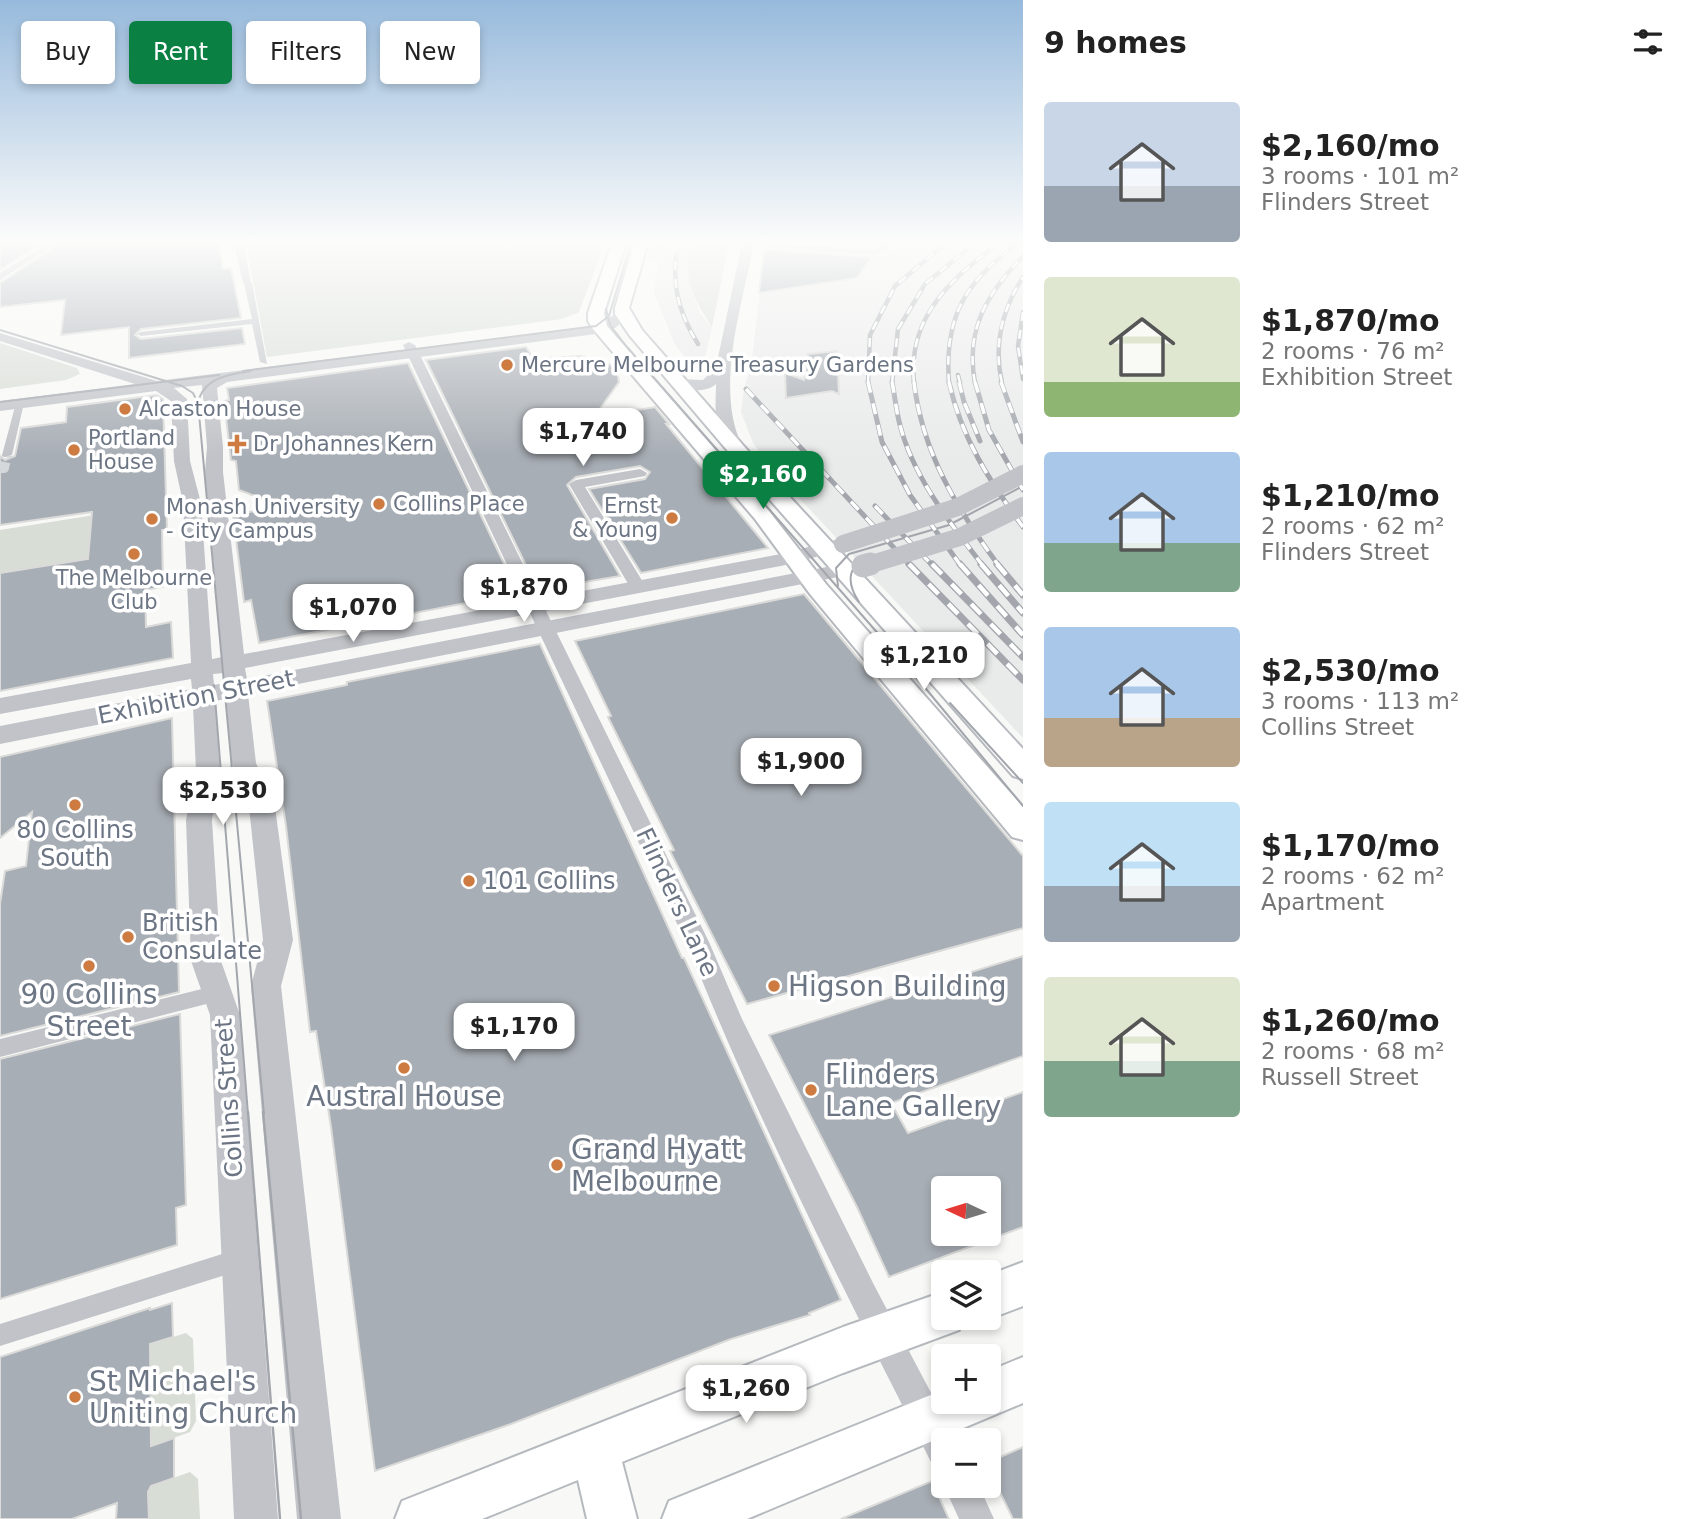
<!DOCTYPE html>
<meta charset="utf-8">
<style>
:root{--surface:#fff;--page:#f6f6f6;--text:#222;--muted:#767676;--accent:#0b8043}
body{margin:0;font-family:"DejaVu Sans",sans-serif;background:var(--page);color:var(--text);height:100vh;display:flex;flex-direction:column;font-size:26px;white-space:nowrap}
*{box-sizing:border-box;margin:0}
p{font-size:23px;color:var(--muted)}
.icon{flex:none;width:38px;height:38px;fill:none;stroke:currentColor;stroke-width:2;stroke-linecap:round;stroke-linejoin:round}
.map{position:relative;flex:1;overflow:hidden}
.side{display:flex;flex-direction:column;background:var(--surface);width:665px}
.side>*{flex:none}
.banner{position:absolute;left:21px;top:21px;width:665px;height:63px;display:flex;gap:14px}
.needle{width:46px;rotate:274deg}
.tools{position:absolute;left:931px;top:1176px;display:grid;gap:14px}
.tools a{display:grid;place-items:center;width:70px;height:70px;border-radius:7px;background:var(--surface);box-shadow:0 4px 10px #0003;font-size:35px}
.price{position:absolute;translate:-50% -60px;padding:0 16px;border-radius:14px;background:#fff;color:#222;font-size:23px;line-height:46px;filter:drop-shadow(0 2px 4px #0008)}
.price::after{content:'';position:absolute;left:50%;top:42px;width:21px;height:16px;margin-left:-10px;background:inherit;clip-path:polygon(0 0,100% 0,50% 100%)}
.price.selected{background:var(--accent);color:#fff}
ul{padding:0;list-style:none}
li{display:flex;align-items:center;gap:21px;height:175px;padding:0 21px}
li span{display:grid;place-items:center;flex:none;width:196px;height:140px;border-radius:7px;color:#555}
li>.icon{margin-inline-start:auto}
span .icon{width:84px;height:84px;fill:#fffc;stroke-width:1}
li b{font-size:30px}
h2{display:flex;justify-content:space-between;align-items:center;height:84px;padding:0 21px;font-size:30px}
.tag{padding:0 24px;border-radius:7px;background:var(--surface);box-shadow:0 4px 10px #0003;font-size:24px;line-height:63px}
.tag.selected{background:var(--accent);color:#fff}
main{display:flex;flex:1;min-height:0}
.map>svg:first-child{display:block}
.built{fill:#e9eaea}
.green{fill:#d8ddd6}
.building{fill:#a8aeb5;stroke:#dadad9;stroke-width:2;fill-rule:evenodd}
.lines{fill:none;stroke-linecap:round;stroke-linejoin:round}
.pedestrian-tunnel{stroke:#d5d8da;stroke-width:10;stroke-dasharray:10 5;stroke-linecap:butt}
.secondary-casing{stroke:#b6b9be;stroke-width:4}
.pedestrian{fill:#c1c3c8;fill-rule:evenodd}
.minor{fill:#c1c3c8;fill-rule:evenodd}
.tertiary{fill:#c1c3c8;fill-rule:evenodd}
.secondary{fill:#fff;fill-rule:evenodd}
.tram-far1{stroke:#a3a7ad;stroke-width:2}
.tram{stroke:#a3a7ad;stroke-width:2.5}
.rail-far2-casing{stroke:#a3a7ad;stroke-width:4.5}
.rail-far1-casing{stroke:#a3a7ad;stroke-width:5}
.rail-casing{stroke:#a3a7ad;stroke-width:7}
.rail-far2{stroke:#fff;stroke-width:2.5;stroke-dasharray:9;stroke-linecap:butt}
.rail-far1{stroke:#fff;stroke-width:3.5;stroke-dasharray:11;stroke-linecap:butt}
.rail{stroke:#fff;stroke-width:4.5;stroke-dasharray:14;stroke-linecap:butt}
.tertiary-bridge-far1{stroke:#c1c3c8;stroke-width:18}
.tertiary-bridge{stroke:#c1c3c8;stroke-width:23}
.poi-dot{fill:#ce7b42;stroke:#fff;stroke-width:2.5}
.labels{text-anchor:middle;stroke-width:7;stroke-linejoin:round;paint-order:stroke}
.far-poi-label{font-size:21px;fill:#6c7584;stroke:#fff;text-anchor:start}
.street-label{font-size:24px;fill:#6c7584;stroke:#fff}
.poi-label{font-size:24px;fill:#6c7584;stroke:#fff;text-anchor:start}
.near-poi-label{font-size:28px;fill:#6c7584;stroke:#fff;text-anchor:start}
</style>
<main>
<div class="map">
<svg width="1023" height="1519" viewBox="0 0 1023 1519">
<rect width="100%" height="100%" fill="#f8f9f7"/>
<path class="built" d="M652 243H690L687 268 692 292 700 313 712 327 702 371 688 361 674 343 654 292 658 260 647 259Z
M914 243H1023V738L774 471 753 443 741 412 744 390 748 387 745 384 751 368 765 246 876 256Z"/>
<path class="green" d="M246 243H605L579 312 562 319 267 357Z
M690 243H729L712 327C693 297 683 281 690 243Z
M0 343 77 368 80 374 66 380 0 389Z
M101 514 99 540 89 542 88 559 0 573V530Z
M186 1333 193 1339 196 1421 190 1432 151 1446 150 1344Z
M190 1472 198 1479 200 1519H149L148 1492 151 1486Z"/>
<path class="building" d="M0 243H43L0 270Z
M60 243H219L223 269 231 268 241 318 141 329 135 335 141 339 242 328 245 344 129 358V327L61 335 65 300 0 307V283Z
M764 249 871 257V258L857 278 759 293Z
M526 347 534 359 581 356 611 365 617 371 619 382 594 417 655 407 669 424H666L768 548 641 573 589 489 645 479 650 472 640 466 576 477 567 485 620 576 538 590 426 360Z
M837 351 839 394 832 391 786 398 785 373 804 380 808 354Z
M408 363 518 593 259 643 251 600 244 602 233 515 282 506 239 490 236 461 231 460 224 401 229 400 227 388Z
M157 395 163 399 167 530H162L163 587 145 590 146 627 171 622 173 658 0 691V573L88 559 92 512 0 525V456L5 460 15 456 21 428 66 422 67 407Z
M804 594 1023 856V928L747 1004 670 851 674 850 608 717 611 716 575 641Z
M540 644 682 958H684L841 1300 809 1313 810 1315 731 1339 511 1424 375 1471 331 1127 316 1031 310 1032 286 826 267 701 347 685V682Z
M172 718 179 992 0 1036V904L5 871 26 866 32 812 0 838V757Z
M1023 956V1056L891 1103 908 1133 1023 1092V1227L889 1277 857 1207 769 1035ZM943 1188H989V1234H943Z
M180 1014 186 1205 176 1208 177 1245 0 1299V1059Z
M172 1303 173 1337 150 1344 151 1446 174 1438V1478L151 1486 148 1492 149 1519H116L117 1503 72 1519H0V1357L150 1308V1310Z
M1023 1447V1519H1013L989 1470V1462Z
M932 1481 949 1519H841Z"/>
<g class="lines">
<path class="pedestrian-tunnel" d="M0 468H4L7 455"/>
<defs>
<path id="secondary" d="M612 243H626L604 313 607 326 769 511 826 584 1023 807V840L1012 837 810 594 755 519 593 329 588 321V313Z
M634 243H648L629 308 642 330 763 468 1023 749V779L1013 776 749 476 630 336 615 314V308Z
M1023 1262V1306L989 1319 987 1318H989V1275Z
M943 1292V1318H963L959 1330 843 1373 622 1462 637 1519H587L578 1480 482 1519H395L402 1501 843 1327Z
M1023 1357V1403L747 1519H662L669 1501 943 1390V1402H989V1371Z"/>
</defs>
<use href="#secondary" class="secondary-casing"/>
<path class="pedestrian" d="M248 281 252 283 267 364 260 362 252 324 141 336 137 334 141 332 252 319 244 283Z
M20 400 24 403 12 455 4 457 2 455 16 403Z
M218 985 224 987 227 993 224 999 218 1001 0 1057V1039Z
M238 1249 245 1253 249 1260 245 1267 238 1271 0 1346V1324Z"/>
<path class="minor" d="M48 243H58L0 280V273Z
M234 243H244L251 285 243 283Z
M752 243 873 249 878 248V243H888V250L873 255 756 246Z
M409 342 415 345 709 942 742 1019 874 1285 955 1438 943 1440V1466L931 1462C846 1294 760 1126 690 951L403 345Z
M640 469 647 473 645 476 585 487 646 587 638 592 630 587 569 484 576 480Z
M944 1486H979L994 1519H959Z"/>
<path class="tertiary" d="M742 243H754C743 302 714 389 742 445L734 450C711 444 716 401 716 384 708 393 681 392 672 384L680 379 703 380 716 367Z
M623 310 628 311V317L615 328 596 334 227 382 217 388 223 447V472L244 654 781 554 843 538 853 544 850 548 781 566 245 668 247 679 863 560 870 562 873 566 870 570 863 572 248 694 256 763 275 807 293 940 281 986 341 1519H297L251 986 263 940 249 807 232 763 226 699 215 701 220 771 212 820 221 961 240 1015 278 1519H234L210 1015 191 961 186 820 196 771 193 706 0 744V726L192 689 191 679 0 714V698L191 663 183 503 174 461 171 401 156 391 0 411V401L135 384 0 341V333L157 381 594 326ZM202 385 207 447 205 472 222 657 212 659 201 503 190 461 187 399 174 388ZM224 673V683L214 685 213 674Z"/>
<use href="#secondary" class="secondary"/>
<path class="tram-far1" d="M606 309 610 325 627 347 917 678 1023 806
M0 330 182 386 193 393 198 403
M243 371 596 326 609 316 631 243
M251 371C229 374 203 378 198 403L264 1114
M0 402 219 375
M838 586 836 568 849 554 949 525 1023 486
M859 602C845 581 848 564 872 554
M214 685 248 1114
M950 703 1023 783"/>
<path class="tram" d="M248 1112 280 1519
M263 1112 301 1519"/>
<defs>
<path id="rail-far2" d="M678 243C671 282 677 310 698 344
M658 246 661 243
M1023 312 1018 346 1023 379
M958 375 960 383
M868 383 870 335 895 286 946 243
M892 383 898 329 925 284 975 243
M914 383C907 317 951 279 999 243
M949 383C944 317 965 282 1018 243
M975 383C965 329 987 294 1023 256
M1002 383C993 344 1002 310 1023 277"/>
<path id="rail-far1" d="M868 382 882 442 910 495 961 566
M892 382C895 396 896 411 900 425 913 477 951 524 983 566
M914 382C922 452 957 509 999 566
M949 382C961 437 990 482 1023 527
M959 382 964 402 980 441
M975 382 989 430 1023 490
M1001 382 1023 442
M746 389 911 566
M875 506 933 566"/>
<path id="rail" d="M909 564 1023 680
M932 564 1023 657
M960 564 1023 635
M981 564 1023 613
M997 564 1023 595"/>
</defs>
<use href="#rail-far2" class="rail-far2-casing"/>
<use href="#rail-far1" class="rail-far1-casing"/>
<use href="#rail" class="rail-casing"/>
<use href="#rail-far2" class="rail-far2"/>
<use href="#rail-far1" class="rail-far1"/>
<use href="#rail" class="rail"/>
<path class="tertiary-bridge-far1" d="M843 544 958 507 1023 474
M865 566 960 537 1023 506"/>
<path class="tertiary-bridge" d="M863 566 870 564"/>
</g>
<linearGradient id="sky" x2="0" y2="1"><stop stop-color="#97badc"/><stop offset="0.53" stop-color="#fcfcfb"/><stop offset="1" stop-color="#fcfcfb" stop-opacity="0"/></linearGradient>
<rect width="1023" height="456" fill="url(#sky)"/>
<g class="poi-dot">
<circle cx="507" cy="365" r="7"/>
<circle cx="125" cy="409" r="7"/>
<path d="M233.5 433.5h7v7h7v7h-7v7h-7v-7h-7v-7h7z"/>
<circle cx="74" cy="450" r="7"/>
<circle cx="379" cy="504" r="7"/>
<circle cx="672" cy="518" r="7"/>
<circle cx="152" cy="519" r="7"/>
<circle cx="134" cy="554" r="7"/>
<circle cx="75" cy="805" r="7"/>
<circle cx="469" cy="881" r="7"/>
<circle cx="128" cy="937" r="7"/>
<circle cx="89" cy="966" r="7"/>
<circle cx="774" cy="986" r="7"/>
<circle cx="404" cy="1068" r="7"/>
<circle cx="811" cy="1090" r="7"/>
<circle cx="557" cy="1165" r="7"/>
<circle cx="75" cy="1397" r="7"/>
</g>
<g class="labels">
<g class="far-poi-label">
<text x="521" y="372">Mercure Melbourne Treasury Gardens</text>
<text x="139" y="416">Alcaston House</text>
<text x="88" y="445">Portland<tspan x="88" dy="24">House</tspan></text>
<text x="253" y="451">Dr Johannes Kern</text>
<text x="393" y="511">Collins Place</text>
<text x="658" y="513" text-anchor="end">Ernst<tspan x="658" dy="24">&amp; Young</tspan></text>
<text x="166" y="514">Monash University<tspan x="166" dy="24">- City Campus</tspan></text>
<text x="134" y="585" text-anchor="middle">The Melbourne<tspan x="134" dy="24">Club</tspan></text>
</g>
<g class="street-label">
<text transform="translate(196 697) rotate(-11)" y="8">Exhibition Street</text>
<text transform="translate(677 902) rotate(65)" y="8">Flinders Lane</text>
<text transform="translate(229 1098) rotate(-94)" y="8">Collins Street</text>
</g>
<g class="poi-label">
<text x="75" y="838" text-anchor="middle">80 Collins<tspan x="75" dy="28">South</tspan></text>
<text x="483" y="889">101 Collins</text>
<text x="142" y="931">British<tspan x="142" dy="28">Consulate</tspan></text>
</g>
<g class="near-poi-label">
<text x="788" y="996">Higson Building</text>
<text x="89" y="1004" text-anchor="middle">90 Collins<tspan x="89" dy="32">Street</tspan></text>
<text x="825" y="1084">Flinders<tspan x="825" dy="32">Lane Gallery</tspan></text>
<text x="404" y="1106" text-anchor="middle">Austral House</text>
<text x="571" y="1159">Grand Hyatt<tspan x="571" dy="32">Melbourne</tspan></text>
<text x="89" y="1391">St Michael's<tspan x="89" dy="32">Uniting Church</tspan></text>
</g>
</g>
</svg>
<div class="tools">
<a><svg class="needle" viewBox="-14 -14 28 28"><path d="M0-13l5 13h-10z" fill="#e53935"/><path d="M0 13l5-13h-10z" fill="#767676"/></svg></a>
<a><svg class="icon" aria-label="layers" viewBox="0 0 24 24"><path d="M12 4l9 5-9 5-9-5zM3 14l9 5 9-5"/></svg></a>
<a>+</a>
<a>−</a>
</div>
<b class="price" style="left:583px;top:468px">$1,740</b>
<b class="price selected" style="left:763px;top:511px">$2,160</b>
<b class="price" style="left:524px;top:624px">$1,870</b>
<b class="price" style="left:353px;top:644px">$1,070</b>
<b class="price" style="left:924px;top:692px">$1,210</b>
<b class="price" style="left:801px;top:798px">$1,900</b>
<b class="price" style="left:223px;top:827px">$2,530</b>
<b class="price" style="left:514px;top:1063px">$1,170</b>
<b class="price" style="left:746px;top:1425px">$1,260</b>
<div class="banner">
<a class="tag">Buy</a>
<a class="tag selected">Rent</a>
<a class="tag">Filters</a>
<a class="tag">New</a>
</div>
</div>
<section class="side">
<h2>9 homes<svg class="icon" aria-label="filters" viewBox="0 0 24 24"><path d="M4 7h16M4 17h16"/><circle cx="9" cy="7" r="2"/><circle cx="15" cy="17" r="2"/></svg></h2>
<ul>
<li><span style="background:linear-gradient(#c9d6e8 60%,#9aa5b1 0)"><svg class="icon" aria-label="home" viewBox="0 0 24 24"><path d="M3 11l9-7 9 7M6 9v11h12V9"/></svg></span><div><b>$2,160/mo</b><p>3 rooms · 101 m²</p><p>Flinders Street</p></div></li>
<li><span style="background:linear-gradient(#dfe7d0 75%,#8fb573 0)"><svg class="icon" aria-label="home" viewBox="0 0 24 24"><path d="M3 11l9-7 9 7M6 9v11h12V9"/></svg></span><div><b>$1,870/mo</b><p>2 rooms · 76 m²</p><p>Exhibition Street</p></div></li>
<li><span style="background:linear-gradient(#a9c7e8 65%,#7fa58c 0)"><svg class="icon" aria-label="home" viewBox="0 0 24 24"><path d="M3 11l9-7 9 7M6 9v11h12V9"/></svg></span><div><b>$1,210/mo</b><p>2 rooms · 62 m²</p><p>Flinders Street</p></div></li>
<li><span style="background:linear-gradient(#a9c7e8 65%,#b9a48a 0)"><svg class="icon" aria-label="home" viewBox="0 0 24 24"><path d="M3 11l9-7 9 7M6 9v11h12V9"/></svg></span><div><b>$2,530/mo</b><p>3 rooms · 113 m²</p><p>Collins Street</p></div></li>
<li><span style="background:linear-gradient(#bfe0f5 60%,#9aa5b1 0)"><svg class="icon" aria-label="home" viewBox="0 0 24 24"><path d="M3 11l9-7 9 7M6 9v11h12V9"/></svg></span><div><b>$1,170/mo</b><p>2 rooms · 62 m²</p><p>Apartment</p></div></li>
<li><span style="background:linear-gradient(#dfe7d0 60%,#7fa58c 0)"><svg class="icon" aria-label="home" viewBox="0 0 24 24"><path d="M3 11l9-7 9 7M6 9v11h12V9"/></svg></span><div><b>$1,260/mo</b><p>2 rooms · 68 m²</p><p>Russell Street</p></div></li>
</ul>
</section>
</main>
